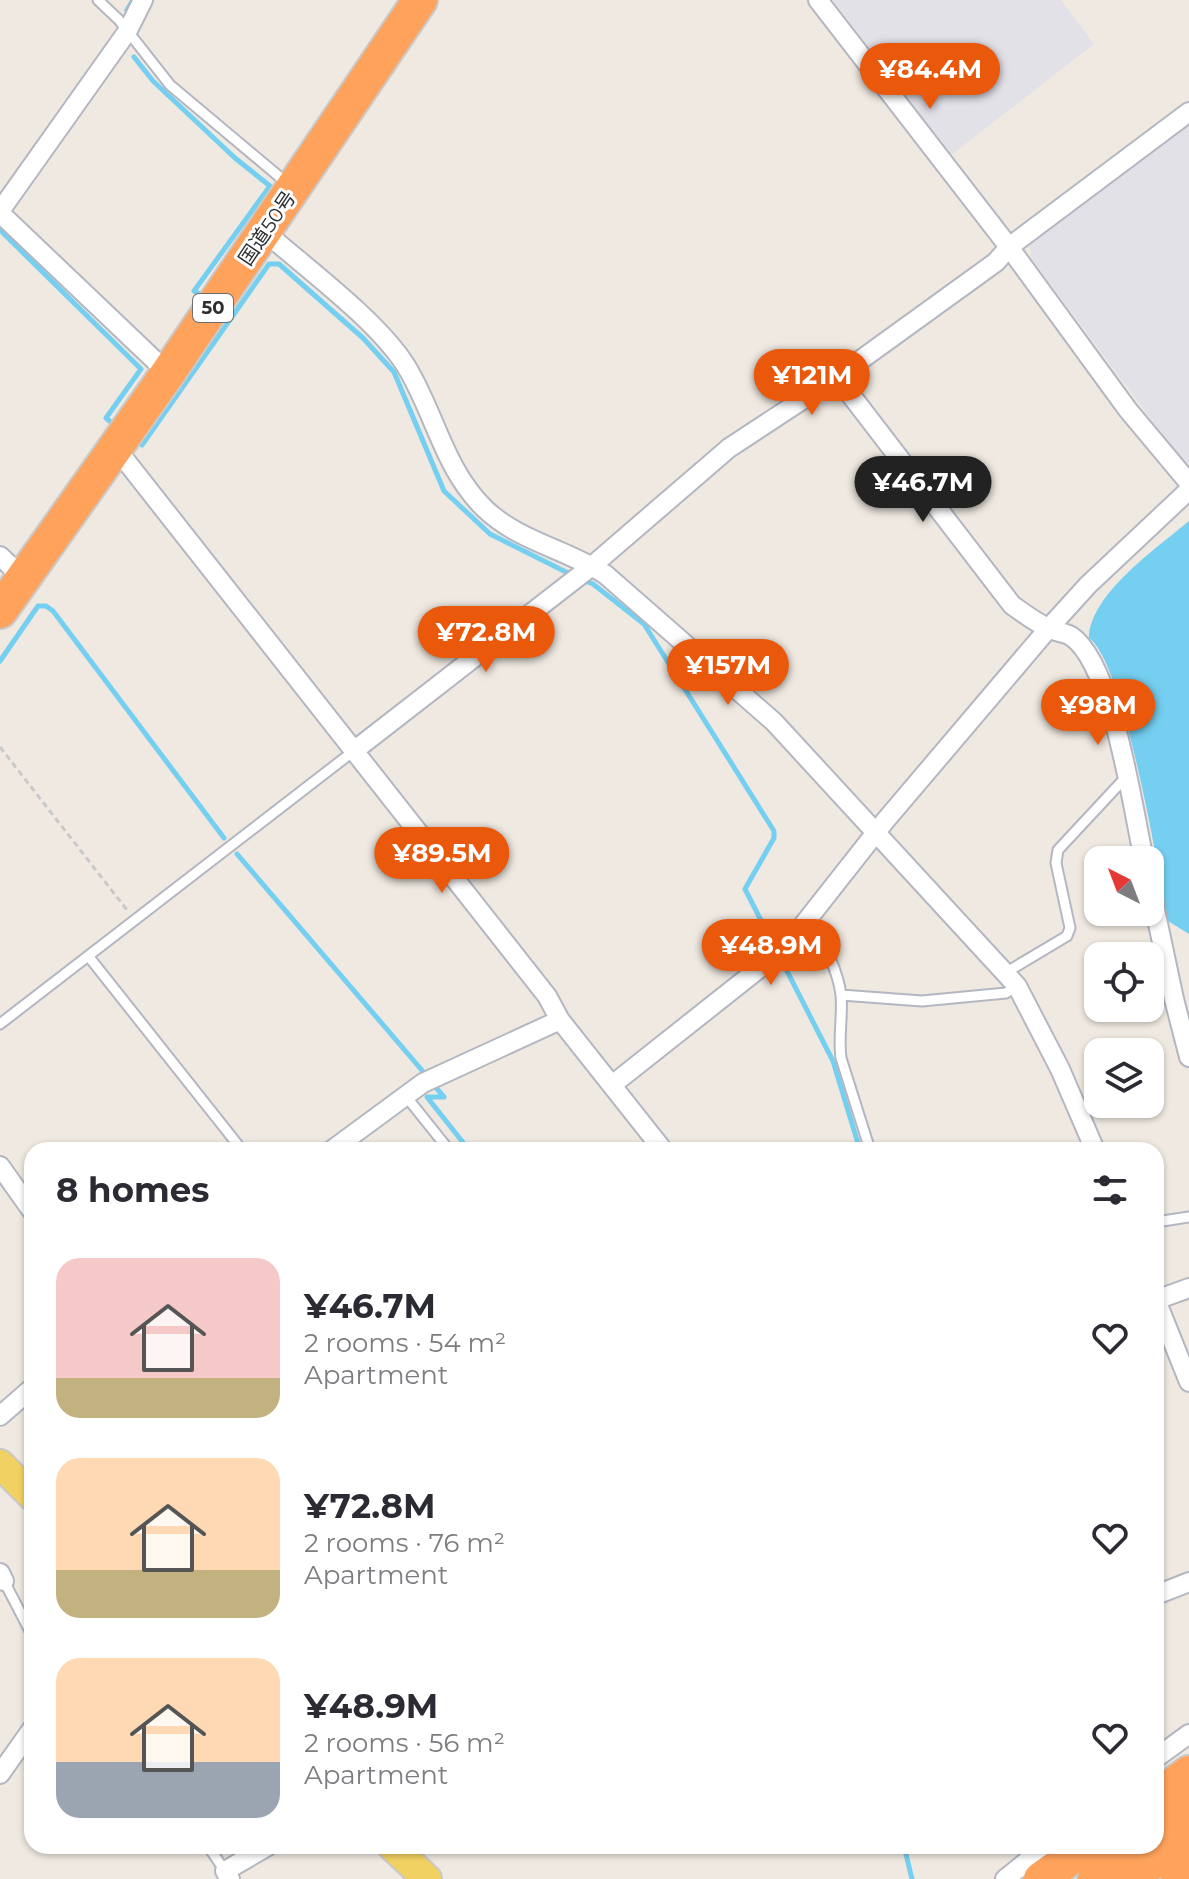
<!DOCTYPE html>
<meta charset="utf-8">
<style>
:root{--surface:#fff;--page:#f7f7f7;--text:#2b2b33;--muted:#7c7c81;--accent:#ea580c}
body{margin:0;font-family:Montserrat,"Noto Sans JP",sans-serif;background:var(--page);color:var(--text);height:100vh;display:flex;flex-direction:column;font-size:30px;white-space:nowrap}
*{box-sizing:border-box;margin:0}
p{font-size:26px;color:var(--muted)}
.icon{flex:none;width:44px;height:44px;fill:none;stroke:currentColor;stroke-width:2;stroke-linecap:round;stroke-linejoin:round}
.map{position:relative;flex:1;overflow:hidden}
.details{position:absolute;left:24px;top:1142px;width:1140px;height:712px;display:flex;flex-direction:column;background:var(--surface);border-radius:24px;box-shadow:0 2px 6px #0004}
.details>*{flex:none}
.needle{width:52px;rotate:318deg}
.buttons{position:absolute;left:1084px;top:846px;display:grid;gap:16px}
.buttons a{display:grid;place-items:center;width:80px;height:80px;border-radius:16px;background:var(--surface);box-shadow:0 2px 6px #0004;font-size:40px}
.price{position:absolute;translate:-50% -68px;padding:0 18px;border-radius:28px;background:var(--accent);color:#fff;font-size:26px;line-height:52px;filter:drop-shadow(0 2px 4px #0008)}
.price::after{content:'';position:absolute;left:50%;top:48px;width:24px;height:18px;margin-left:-12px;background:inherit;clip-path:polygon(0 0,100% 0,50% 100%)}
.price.active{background:#222;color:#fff}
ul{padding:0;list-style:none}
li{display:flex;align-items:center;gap:24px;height:200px;padding:0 32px}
li span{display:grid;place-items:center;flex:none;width:224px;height:160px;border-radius:24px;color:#555}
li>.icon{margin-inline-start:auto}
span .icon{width:96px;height:96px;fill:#fffc;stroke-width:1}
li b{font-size:34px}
h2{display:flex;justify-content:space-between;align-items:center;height:96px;padding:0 32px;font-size:34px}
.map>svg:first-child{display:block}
.industrial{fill:#e3e1e8}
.water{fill:#75cff0}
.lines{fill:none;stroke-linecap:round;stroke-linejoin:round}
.stream{stroke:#75cff0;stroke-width:5}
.lane-casing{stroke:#b4b7c1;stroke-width:13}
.street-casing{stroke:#b4b7c1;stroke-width:22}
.primary-casing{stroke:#c9c9c9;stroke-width:32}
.highway-casing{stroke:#c9c9c9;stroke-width:38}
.path{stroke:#c9c9c9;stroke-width:3;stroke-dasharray:6 4;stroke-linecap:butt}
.lane{stroke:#fff;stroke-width:9}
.street{stroke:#fff;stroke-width:18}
.primary{stroke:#f2d163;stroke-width:28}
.highway{stroke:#ffa35c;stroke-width:34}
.labels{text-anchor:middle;stroke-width:6;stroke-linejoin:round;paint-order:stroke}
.shield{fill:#fff;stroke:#6d6d6d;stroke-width:2}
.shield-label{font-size:18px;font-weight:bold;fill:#2e2e2e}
.street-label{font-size:20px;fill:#2e2e2e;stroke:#fff}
</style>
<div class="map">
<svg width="1189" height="1879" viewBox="0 0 1189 1879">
<rect width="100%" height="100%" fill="#efe9e1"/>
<path class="industrial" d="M833 0H1061L1094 44 950 156Z
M1189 124V464L1185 465 1031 258 1030 244Z"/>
<path class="water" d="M1189 521V934L1168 921C1158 870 1125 664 1089 638 1090 594 1157 548 1189 521Z"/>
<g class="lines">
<path class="stream" d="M127 10 133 0
M134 57 153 81 235 158 270 186 194 291 202 295
M0 230 141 369 106 418 112 423
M136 442 142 445 269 264H279L363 338 394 372 444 491 490 534 572 575
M581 579 593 584 644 624 774 831V838L745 889 833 1061 860 1150
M0 661 38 606H46L53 611 224 838
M237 854 426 1075
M432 1083 444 1097H427L469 1150
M904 1846 912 1879"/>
<defs>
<path id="lane" d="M98 0 119 20 170 85 288 184
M810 919C822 941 838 969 841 995 843 1016 838 1037 841 1058L870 1150
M89 957 242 1150
M1005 973 1067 936 1070 928 1056 863 1058 850 1126 777
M841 995 922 1001 1006 993 1017 986
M0 1024 355 750
M405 1095 449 1150
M1156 1222 1189 1217
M4 1581 32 1635
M208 1846 225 1871"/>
<path id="street" d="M818 0 1009 247 1128 410 1189 483
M0 211 127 32 143 0
M0 213 168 373
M265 232C306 268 378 321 406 366 435 413 443 467 484 508 519 542 567 549 606 575L774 722 1017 986 1060 1069 1095 1150
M837 377 1012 605C1023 613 1035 622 1048 628 1055 632 1064 632 1071 636 1113 664 1133 810 1144 860
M114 451 126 461 547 996 560 1020 663 1150
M0 556 23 578
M355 750 592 566 729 448 837 377 996 262 1009 247 1189 112
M1150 886 1174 999 1189 1057
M612 1085 785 948 885 821 1048 629 1088 585 1189 490
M332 1150 423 1083 560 1020
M0 1166 32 1211
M1189 1288 1156 1300 1189 1382
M0 1416 32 1388
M0 1573 4 1581
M1156 1595 1189 1582
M1156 1758 1189 1734
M0 1774 32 1729
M230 1879 225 1871 268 1846
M1005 1879 1046 1846"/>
<path id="primary" d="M0 1464 32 1496
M392 1846 427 1879"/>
<path id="highway" d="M0 611 168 373 420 0
M1156 1797 1189 1773
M1156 1830 1189 1805
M1041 1879 1087 1846
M1095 1879 1136 1846
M1130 1879 1189 1834
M1178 1879 1189 1869"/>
</defs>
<use href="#lane" class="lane-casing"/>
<use href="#street" class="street-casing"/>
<use href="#primary" class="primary-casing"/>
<use href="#highway" class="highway-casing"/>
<path class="path" d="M0 747 127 910"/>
<use href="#lane" class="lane"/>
<use href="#street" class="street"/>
<use href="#primary" class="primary"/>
<use href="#highway" class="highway"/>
</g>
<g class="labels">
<rect class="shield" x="193" y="294" width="40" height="28" rx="6"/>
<g class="shield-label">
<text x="213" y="314">50</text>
</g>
<g class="street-label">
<text transform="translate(267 228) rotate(-56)" y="7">国道50号</text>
</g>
</g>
</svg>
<div class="buttons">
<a><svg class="needle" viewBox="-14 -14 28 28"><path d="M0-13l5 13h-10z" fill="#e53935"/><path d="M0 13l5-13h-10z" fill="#7c7c81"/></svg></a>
<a><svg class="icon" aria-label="locate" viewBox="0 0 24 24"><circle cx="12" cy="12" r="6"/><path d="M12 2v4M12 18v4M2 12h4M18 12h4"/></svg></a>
<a><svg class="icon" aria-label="layers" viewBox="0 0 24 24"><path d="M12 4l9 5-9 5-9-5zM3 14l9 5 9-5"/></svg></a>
</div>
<b class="price" style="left:930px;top:111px">¥84.4M</b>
<b class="price" style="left:812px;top:417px">¥121M</b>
<b class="price active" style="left:923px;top:524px">¥46.7M</b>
<b class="price" style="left:486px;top:674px">¥72.8M</b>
<b class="price" style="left:728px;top:707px">¥157M</b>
<b class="price" style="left:1098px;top:747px">¥98M</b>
<b class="price" style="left:442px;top:895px">¥89.5M</b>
<b class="price" style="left:771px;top:987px">¥48.9M</b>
<section class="details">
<h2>8 homes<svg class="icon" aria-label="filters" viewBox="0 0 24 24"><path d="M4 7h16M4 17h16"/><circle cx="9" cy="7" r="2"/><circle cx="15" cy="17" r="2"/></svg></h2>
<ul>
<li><span style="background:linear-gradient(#f6c9c9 75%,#c2b280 0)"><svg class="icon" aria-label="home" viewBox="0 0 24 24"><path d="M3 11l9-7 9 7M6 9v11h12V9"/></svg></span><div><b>¥46.7M</b><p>2 rooms · 54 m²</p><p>Apartment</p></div><svg class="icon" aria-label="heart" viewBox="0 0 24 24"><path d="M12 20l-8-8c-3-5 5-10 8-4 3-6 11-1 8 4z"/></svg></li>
<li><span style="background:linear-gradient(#ffd9b3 70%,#c2b280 0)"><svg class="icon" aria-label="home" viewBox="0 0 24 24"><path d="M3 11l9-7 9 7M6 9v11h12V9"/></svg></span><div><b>¥72.8M</b><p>2 rooms · 76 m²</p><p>Apartment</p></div><svg class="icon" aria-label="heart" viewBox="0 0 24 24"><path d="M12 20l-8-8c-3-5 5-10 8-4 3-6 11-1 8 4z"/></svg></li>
<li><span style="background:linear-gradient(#ffd9b3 65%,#9aa5b1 0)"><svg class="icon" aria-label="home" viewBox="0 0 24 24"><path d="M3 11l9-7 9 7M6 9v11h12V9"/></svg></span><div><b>¥48.9M</b><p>2 rooms · 56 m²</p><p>Apartment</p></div><svg class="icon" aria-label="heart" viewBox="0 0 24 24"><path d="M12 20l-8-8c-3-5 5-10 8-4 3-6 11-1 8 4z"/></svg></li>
</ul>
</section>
</div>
